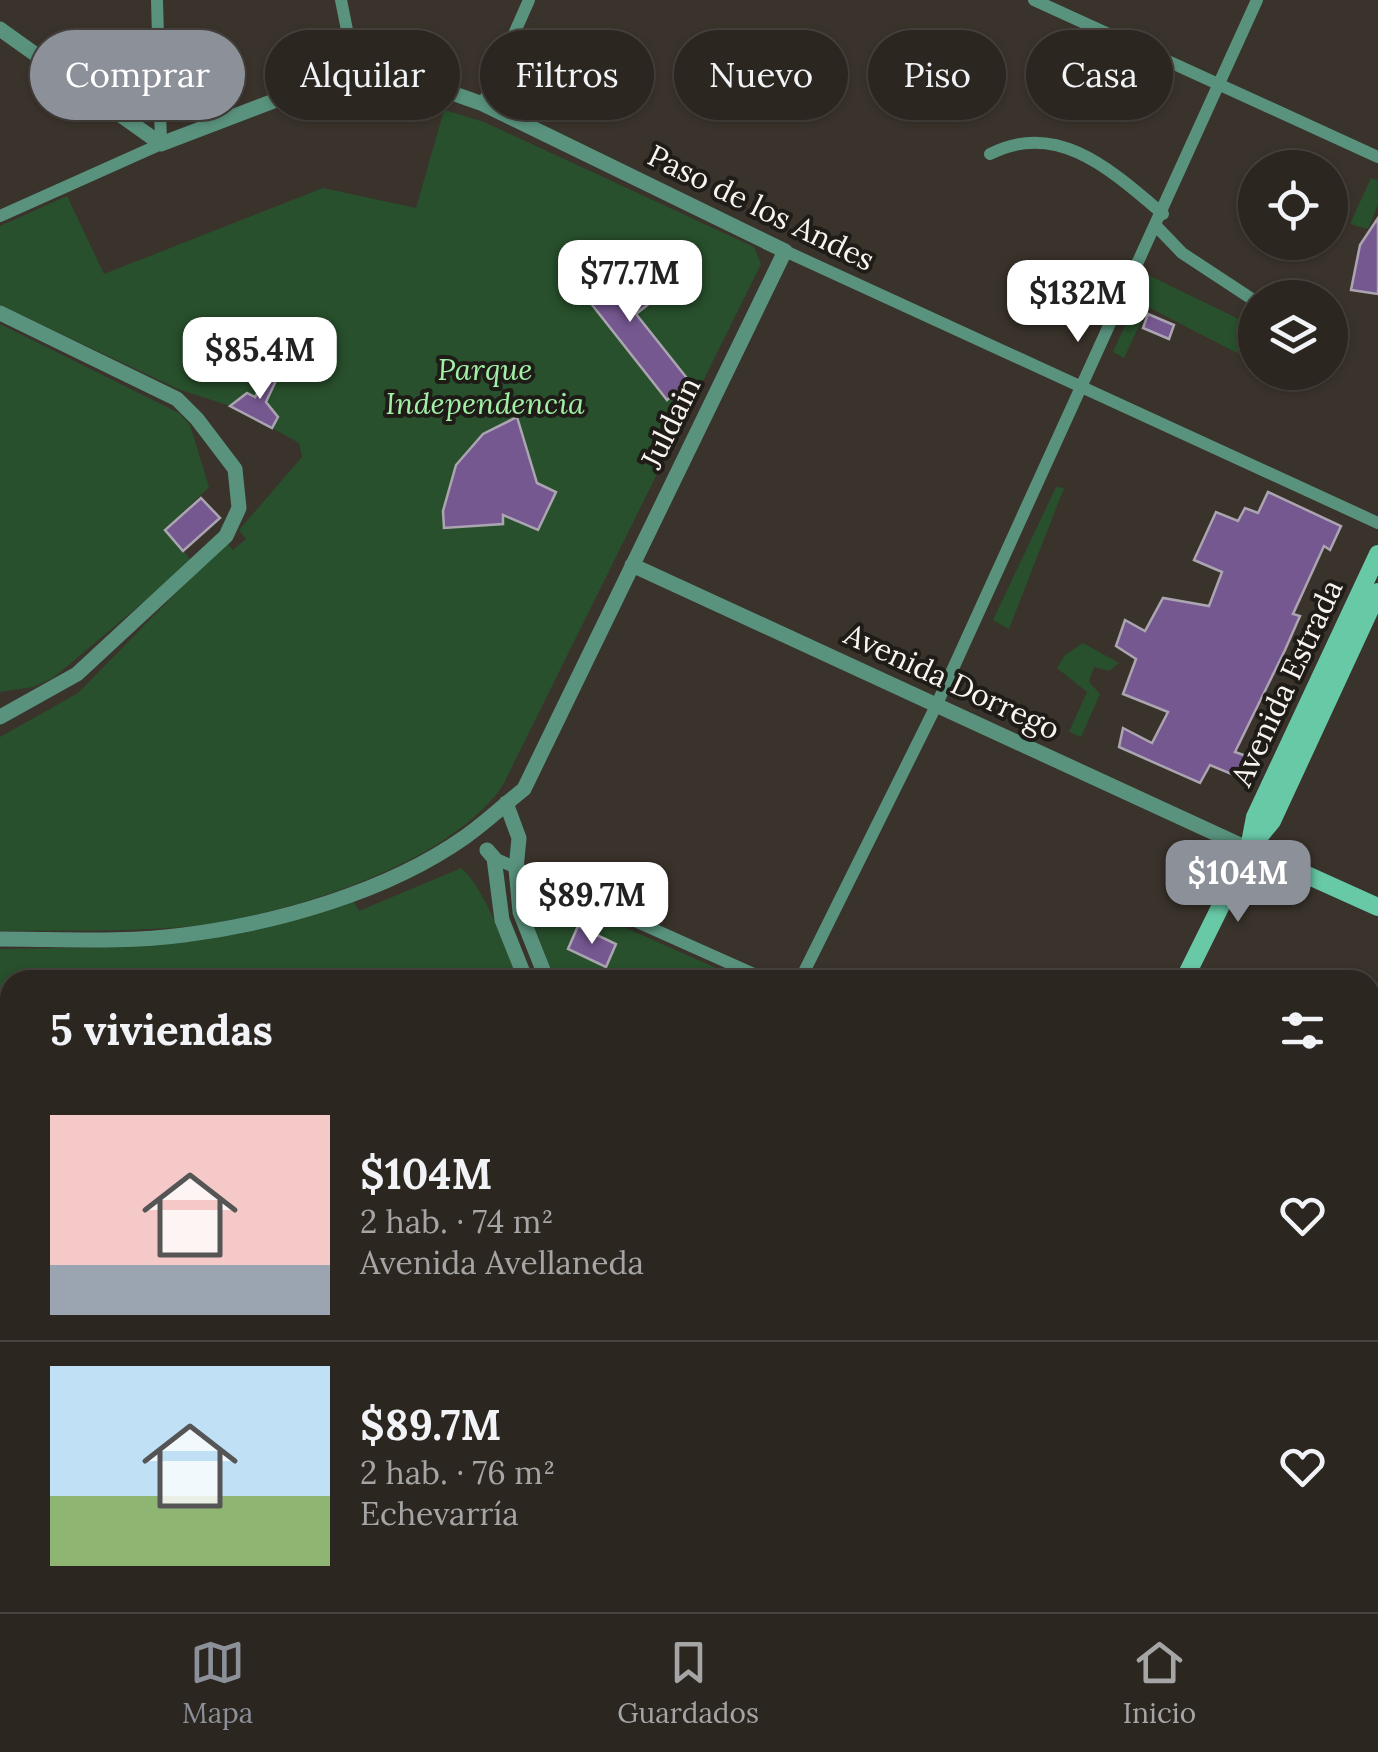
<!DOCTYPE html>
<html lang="es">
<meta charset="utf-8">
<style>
:root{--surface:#2c2620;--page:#342e29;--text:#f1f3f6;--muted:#a6a5a5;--line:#48433e;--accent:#8c9099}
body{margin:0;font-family:Lora,serif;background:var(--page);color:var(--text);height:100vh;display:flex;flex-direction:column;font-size:38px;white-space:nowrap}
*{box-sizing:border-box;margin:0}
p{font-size:32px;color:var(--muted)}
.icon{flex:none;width:55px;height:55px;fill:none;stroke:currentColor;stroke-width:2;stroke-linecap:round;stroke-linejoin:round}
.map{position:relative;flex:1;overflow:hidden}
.sheet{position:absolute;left:0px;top:970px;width:1380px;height:642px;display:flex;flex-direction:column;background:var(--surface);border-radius:30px 30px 0 0;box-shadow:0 2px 8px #0004,0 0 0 2px var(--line)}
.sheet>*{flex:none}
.top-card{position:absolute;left:30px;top:30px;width:1320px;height:90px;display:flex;gap:20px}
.tools{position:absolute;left:1238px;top:150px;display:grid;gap:20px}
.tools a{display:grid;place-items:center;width:110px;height:110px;border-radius:50%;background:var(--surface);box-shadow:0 2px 8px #0004,0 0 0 2px var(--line);font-size:50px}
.price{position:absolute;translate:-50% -85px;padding:0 22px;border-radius:20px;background:#fff;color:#222;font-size:32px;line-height:65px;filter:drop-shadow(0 2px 5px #0008)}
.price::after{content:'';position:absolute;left:50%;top:60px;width:30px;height:22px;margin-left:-15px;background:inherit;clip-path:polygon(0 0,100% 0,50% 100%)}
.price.active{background:var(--accent);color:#fff}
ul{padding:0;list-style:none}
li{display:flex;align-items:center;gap:30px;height:250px;padding:0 50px}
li+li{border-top:2px solid var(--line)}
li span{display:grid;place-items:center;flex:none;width:280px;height:200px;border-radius:0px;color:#555}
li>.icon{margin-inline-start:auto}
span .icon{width:120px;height:120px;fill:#fffc;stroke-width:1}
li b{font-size:42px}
h2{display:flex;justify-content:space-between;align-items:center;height:120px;padding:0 50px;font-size:42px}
.tag{padding:0 35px;border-radius:45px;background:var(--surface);box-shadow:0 2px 8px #0004,0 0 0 2px var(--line);font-size:35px;line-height:90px}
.tag.active{background:var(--accent);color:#fff}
.menu{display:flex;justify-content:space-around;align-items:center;height:140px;border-top:2px solid var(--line);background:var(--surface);font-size:28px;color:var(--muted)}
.menu a{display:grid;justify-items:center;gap:5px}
.menu .active{color:var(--accent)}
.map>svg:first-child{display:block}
.green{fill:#28502c}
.building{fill:#765891;stroke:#aaa5b0;stroke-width:2.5}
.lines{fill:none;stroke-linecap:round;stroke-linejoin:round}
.minor{stroke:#59937e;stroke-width:12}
.tertiary{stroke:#59937e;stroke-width:15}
.secondary{stroke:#68c9a7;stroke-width:18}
.labels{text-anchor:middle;stroke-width:8;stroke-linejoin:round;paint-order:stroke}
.street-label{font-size:30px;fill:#f9f4ef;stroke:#1f1c18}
.park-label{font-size:30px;font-style:italic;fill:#a2f0a8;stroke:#1f1c18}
</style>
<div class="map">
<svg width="1378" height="1612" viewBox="0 0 1378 1612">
<rect width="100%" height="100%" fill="#3a332b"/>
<path class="green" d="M444 110 484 122 754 247 761 264 503 785C449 866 278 918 183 927 123 932 61 930 0 931V737L78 693 226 542 233 550 246 539 239 530 302 457 299 443 272 428 278 417 266 402 271 390 255 397 247 394 230 406 178 389 0 305V226L67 196 104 274 323 188 416 208Z
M1371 178 1378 181V204L1368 229 1350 224Z
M1148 275 1251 325 1237 353 1148 307 1124 358 1113 352Z
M0 324 179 413 190 425 209 487 165 530 192 561 53 678 33 687 0 692Z
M1056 487 1064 488 1009 629 993 620Z
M1083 643 1119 663 1109 671 1094 667 1089 682 1100 694 1081 737 1069 732 1087 692 1057 668 1065 655Z
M461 868C486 889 505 948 518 980H10V1361L0 1356V949L116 947 352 899 359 911Z
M547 893 743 980H555L526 905 532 895Z
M758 1602 762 1612H559L539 1603Z
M795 1603H875L871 1612H798Z"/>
<path class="building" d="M1378 218V294L1351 290 1360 245Z
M589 255 621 296 641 281 655 299 636 314 690 382 667 400 567 273Z
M1148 314 1174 325 1169 339 1143 328Z
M272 368 280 372 266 402 278 417 272 428 230 406 247 393 255 397Z
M517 417 537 483 556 492 538 530 503 515V524L444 528 443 511 456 465 483 434Z
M1268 492 1341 526 1330 550 1324 546 1293 614 1300 616 1285 650 1235 752 1252 758 1241 778 1210 765 1200 783 1119 747 1123 728 1152 743 1168 712 1123 694 1136 659 1116 646 1125 620 1145 631 1163 598 1209 606 1222 572 1194 560 1216 512 1238 521 1245 508 1258 513Z
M201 498 220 518 183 551 165 530Z
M578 926 616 944 606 967 568 949Z"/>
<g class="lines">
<path class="minor" d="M341 0 355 70
M1034 0 1378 157
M483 104 529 0
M990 154C1058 119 1113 172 1163 214
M0 216 161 144 157 0
M1157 227 1182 253 1255 301
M785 251 1378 523
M494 858 767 980
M800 980 936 706 1257 0
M1370 1255 1378 1258
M0 1368 10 1372
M1370 1389 1378 1372
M525 1602 545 1612
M1332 1602 1353 1612
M137 1612 142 1602
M506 1612 510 1602
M1266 1612 1270 1602"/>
<path class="tertiary" d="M0 29 161 144 355 70 401 75 483 104 785 251 524 789C504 805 485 823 465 837 387 892 277 923 184 935 124 943 61 939 0 939
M0 313 177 399 197 419 235 469 239 508 226 536 77 674 0 717
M632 565 1249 849
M506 803 519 838 516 869 520 912 547 980
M487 850 494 858 502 920 526 980
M768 1602 771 1612
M785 1602 788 1612"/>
<path class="secondary" d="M1250 843 1255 817 1378 554
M1249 849 1378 907
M1184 980 1249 849 1272 821 1378 592
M891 1612 896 1602"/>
</g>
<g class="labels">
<g class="street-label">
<text transform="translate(761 208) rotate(26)" y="10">Paso de los Andes</text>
<text transform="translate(671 423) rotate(-64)" y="10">Juldain</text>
<text transform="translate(952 682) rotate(25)" y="10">Avenida Dorrego</text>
<text transform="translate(1287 683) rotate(-65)" y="10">Avenida Estrada</text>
</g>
<g class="park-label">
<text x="485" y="380">Parque<tspan x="485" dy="34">Independencia</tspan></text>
</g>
</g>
</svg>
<div class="tools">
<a><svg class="icon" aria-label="locate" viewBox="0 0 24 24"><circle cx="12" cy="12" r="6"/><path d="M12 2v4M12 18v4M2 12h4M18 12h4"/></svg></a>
<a><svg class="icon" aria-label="layers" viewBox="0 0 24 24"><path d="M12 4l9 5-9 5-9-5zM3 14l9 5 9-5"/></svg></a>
</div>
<b class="price" style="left:630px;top:325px">$77.7M</b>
<b class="price" style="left:1078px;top:345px">$132M</b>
<b class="price" style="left:260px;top:402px">$85.4M</b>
<b class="price active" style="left:1238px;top:925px">$104M</b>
<b class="price" style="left:592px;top:947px">$89.7M</b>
<div class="top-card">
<a class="tag active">Comprar</a>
<a class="tag">Alquilar</a>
<a class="tag">Filtros</a>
<a class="tag">Nuevo</a>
<a class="tag">Piso</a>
<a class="tag">Casa</a>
</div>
<section class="sheet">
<h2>5 viviendas<svg class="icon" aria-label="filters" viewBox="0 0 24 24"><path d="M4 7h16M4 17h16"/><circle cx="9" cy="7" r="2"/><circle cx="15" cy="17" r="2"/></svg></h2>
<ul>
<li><span style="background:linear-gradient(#f6c9c9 75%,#9aa5b1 0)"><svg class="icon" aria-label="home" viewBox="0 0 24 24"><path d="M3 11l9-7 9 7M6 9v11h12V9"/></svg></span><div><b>$104M</b><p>2 hab. · 74 m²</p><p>Avenida Avellaneda</p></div><svg class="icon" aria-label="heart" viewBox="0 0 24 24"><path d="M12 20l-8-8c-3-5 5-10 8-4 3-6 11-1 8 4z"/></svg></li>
<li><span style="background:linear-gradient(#bfe0f5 65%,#8fb573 0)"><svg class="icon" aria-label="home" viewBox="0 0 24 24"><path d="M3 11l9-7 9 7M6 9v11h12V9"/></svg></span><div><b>$89.7M</b><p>2 hab. · 76 m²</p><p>Echevarría</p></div><svg class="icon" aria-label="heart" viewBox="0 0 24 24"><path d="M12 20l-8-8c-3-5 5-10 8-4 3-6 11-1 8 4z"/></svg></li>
</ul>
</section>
</div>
<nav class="menu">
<a class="active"><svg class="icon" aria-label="map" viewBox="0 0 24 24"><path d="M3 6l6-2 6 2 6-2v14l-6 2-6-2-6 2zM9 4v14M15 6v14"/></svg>Mapa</a>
<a><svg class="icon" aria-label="saved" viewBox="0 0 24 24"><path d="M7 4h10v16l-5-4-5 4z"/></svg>Guardados</a>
<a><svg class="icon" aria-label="home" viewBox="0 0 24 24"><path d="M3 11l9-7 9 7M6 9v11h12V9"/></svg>Inicio</a>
</nav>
